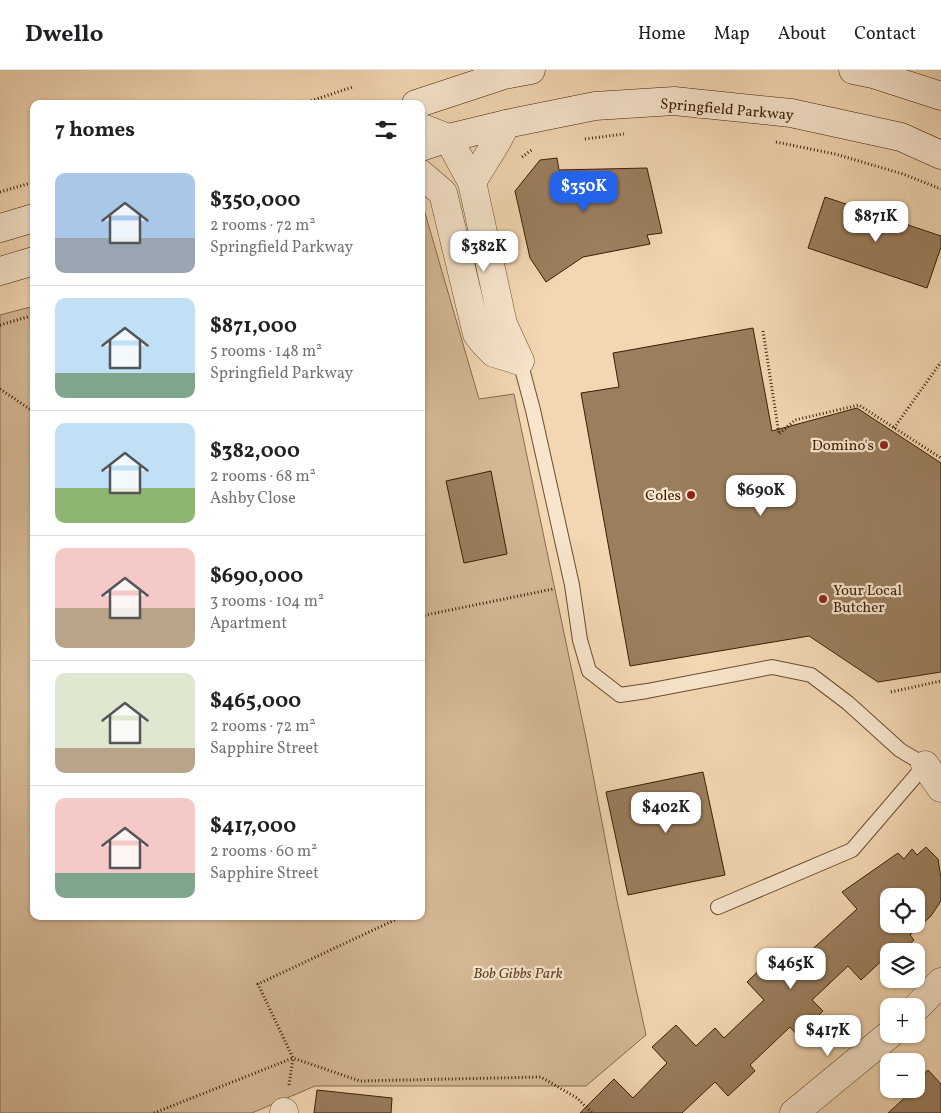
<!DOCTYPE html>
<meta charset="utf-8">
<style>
:root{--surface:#fff;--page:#f6f6f6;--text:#202124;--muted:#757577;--line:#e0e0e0;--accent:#2563eb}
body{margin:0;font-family:Vollkorn,serif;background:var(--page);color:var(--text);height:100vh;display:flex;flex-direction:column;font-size:19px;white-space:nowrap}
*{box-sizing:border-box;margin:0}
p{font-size:16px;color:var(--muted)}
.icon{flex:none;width:28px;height:28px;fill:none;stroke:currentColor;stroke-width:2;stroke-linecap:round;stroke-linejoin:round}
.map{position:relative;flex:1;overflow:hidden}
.side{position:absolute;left:30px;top:30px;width:395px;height:820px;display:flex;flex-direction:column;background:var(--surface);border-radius:10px;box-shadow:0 1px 4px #0004}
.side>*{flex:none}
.fabs{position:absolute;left:880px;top:818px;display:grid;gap:10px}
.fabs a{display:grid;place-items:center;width:45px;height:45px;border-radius:10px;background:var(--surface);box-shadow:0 1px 4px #0004;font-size:25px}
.price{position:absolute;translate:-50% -42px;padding:0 11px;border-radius:10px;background:#fff;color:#222;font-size:16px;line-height:32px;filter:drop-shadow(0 1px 2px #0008)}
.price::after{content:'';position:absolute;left:50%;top:30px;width:15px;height:11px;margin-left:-8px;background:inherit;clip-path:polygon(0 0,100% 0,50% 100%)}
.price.on{background:var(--accent);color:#fff}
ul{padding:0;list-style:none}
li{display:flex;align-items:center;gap:15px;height:125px;padding:0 25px}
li+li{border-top:1px solid var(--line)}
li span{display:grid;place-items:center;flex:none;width:140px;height:100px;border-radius:10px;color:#555}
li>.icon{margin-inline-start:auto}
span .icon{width:60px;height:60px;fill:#fffc;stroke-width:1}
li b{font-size:21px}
h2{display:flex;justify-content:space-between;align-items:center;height:60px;padding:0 25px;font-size:21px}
header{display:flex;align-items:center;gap:30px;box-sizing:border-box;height:70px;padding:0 25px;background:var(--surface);border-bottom:1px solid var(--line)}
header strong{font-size:24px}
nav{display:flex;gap:28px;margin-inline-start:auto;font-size:18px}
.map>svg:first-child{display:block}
.green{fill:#d4b894;stroke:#886b4b}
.building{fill:#9b7e5e;stroke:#3b1e02;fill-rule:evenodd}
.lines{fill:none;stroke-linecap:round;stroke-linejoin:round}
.lane-casing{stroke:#694c2e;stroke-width:16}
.street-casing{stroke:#694c2e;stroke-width:29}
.secondary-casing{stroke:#3b1e02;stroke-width:29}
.path{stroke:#3b1e02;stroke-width:3;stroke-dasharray:1 2.5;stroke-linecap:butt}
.lane{stroke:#f7e5cd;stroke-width:14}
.street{stroke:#f7e5cd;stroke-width:28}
.secondary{stroke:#f7e5cd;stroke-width:28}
.poi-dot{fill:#8f2418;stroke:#f7e5cd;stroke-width:2}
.labels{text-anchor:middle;stroke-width:4.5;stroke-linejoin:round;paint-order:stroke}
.street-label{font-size:15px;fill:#3b1e02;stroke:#f7e5cd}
.poi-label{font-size:15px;fill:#3b1e02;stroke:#f7e5cd;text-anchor:end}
.park-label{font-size:15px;font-style:italic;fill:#614426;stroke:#f7e5cd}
</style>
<header>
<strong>Dwello</strong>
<nav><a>Home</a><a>Map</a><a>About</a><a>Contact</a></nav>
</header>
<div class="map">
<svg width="941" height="1043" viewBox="0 0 941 1043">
<rect width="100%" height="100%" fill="#f3d7b2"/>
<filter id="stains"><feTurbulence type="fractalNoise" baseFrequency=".004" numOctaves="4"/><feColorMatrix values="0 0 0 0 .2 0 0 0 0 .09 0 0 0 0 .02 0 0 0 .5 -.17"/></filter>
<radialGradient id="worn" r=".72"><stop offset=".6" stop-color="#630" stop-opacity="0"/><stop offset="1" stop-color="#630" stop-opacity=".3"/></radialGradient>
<path class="green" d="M423 136 479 329 514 324 586 668 617 831 646 965 586 1016H315L252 1043H0V245L34 236V846H421V137Z"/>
<path class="building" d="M557 88 559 100 647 98 662 163 647 165 650 174 583 187 546 212 530 188 515 121 540 90Z
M825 127 941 166V177L927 218 808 178Z
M753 258 772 361 857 338 941 393V602L878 612 809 566 630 596 581 323 619 317 613 283Z
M491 401 507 484 464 493 446 411Z
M703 702 725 805 628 825 606 722Z
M926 777 938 789 941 808V831L931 846 910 865 914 870 903 881H889V884L861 910 848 896 812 930 823 941 798 966 790 957 750 995 755 1001 728 1026 715 1012 682 1043H580L614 1009 633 1028 667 993 652 977 676 955 696 976 715 958 724 968 764 930 747 912 772 888 786 903 857 839 842 822 898 783 904 789 912 779 917 785ZM889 826H916V854H889Z
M928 1000 941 1014V1043H888L910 1023 907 1019H916V1011Z
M317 1020 392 1028 391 1043H314Z"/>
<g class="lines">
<defs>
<path id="lane" d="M520 291 533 340 572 515 580 570 589 601 620 625 647 621 772 597 811 605 848 633 900 680 925 695 852 780 718 837"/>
<path id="street" d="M421 59H425L448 68 472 112 503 254 520 291
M421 104 443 123 477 264 485 274 494 283 520 291
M472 112 496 73 506 54
M925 695 941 718
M916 938 941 912
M284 1042V1043
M794 1043 890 964"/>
<path id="secondary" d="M853 0 873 4 941 26
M416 34 504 5 531 0
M421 77 448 68 506 54 595 36 674 31 791 43 901 67 941 85
M0 158 34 148
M0 201 34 191"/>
</defs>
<use href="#lane" class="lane-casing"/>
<use href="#street" class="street-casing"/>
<use href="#secondary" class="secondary-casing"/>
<path class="path" d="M301 34 353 17
M585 69 624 64
M776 72 835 84 903 104 941 119
M522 87 533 79
M0 122 34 112
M0 255 34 245
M763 261 779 364 795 350 859 335 941 388
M0 319 34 342
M894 358 941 292
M421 546 553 519
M891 622 941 611
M400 846 399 848 258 914 293 988 360 1011 541 1007 577 1028 592 1043
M289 1015 293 988
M154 1043 293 988"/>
<use href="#lane" class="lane"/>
<use href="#street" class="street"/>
<use href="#secondary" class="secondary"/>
</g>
<g class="poi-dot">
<circle cx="884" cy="375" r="5"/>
<circle cx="691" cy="425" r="5"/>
<circle cx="823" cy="529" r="5"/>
</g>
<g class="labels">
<g class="street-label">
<text transform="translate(727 39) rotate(5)" y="5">Springfield Parkway</text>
</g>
<g class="poi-label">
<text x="874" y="380">Domino's</text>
<text x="681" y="430">Coles</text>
<text x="833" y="525" text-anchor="start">Your Local<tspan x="833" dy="17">Butcher</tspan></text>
</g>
<g class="park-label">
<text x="518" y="908">Bob Gibbs Park</text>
</g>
</g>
<rect width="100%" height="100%" filter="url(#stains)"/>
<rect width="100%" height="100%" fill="url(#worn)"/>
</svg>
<div class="fabs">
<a><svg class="icon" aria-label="locate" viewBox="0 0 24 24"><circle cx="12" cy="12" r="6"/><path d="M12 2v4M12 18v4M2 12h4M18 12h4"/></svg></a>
<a><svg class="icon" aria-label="layers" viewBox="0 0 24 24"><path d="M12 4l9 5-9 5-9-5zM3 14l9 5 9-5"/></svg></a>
<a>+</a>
<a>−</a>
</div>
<b class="price on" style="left:584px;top:143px">$350K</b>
<b class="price" style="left:876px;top:173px">$871K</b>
<b class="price" style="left:484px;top:203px">$382K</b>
<b class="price" style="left:761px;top:447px">$690K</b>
<b class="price" style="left:666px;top:764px">$402K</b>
<b class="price" style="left:791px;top:920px">$465K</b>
<b class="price" style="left:828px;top:987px">$417K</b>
<section class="side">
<h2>7 homes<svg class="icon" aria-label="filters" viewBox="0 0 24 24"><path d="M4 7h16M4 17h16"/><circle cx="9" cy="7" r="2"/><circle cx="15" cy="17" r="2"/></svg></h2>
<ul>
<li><span style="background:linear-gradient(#a9c7e8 65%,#9aa5b1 0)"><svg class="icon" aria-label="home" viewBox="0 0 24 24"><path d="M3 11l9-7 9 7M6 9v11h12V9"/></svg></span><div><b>$350,000</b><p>2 rooms · 72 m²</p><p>Springfield Parkway</p></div></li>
<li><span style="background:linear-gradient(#bfe0f5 75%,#7fa58c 0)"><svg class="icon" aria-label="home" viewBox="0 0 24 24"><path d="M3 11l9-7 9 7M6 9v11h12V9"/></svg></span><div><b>$871,000</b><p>5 rooms · 148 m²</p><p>Springfield Parkway</p></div></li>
<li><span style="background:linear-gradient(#bfe0f5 65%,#8fb573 0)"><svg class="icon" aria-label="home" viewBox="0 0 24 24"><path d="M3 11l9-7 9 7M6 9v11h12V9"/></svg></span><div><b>$382,000</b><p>2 rooms · 68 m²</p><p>Ashby Close</p></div></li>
<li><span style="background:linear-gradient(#f6c9c9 60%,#b9a48a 0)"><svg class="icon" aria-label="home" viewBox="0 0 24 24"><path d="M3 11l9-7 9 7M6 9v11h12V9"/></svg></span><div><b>$690,000</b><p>3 rooms · 104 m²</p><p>Apartment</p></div></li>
<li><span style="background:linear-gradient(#dfe7d0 75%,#b9a48a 0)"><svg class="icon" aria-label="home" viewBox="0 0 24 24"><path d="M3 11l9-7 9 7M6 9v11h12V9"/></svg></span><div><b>$465,000</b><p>2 rooms · 72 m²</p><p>Sapphire Street</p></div></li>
<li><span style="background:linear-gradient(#f6c9c9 75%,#7fa58c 0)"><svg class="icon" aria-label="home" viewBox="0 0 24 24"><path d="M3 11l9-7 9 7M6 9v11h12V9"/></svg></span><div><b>$417,000</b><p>2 rooms · 60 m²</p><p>Sapphire Street</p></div></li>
</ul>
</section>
</div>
